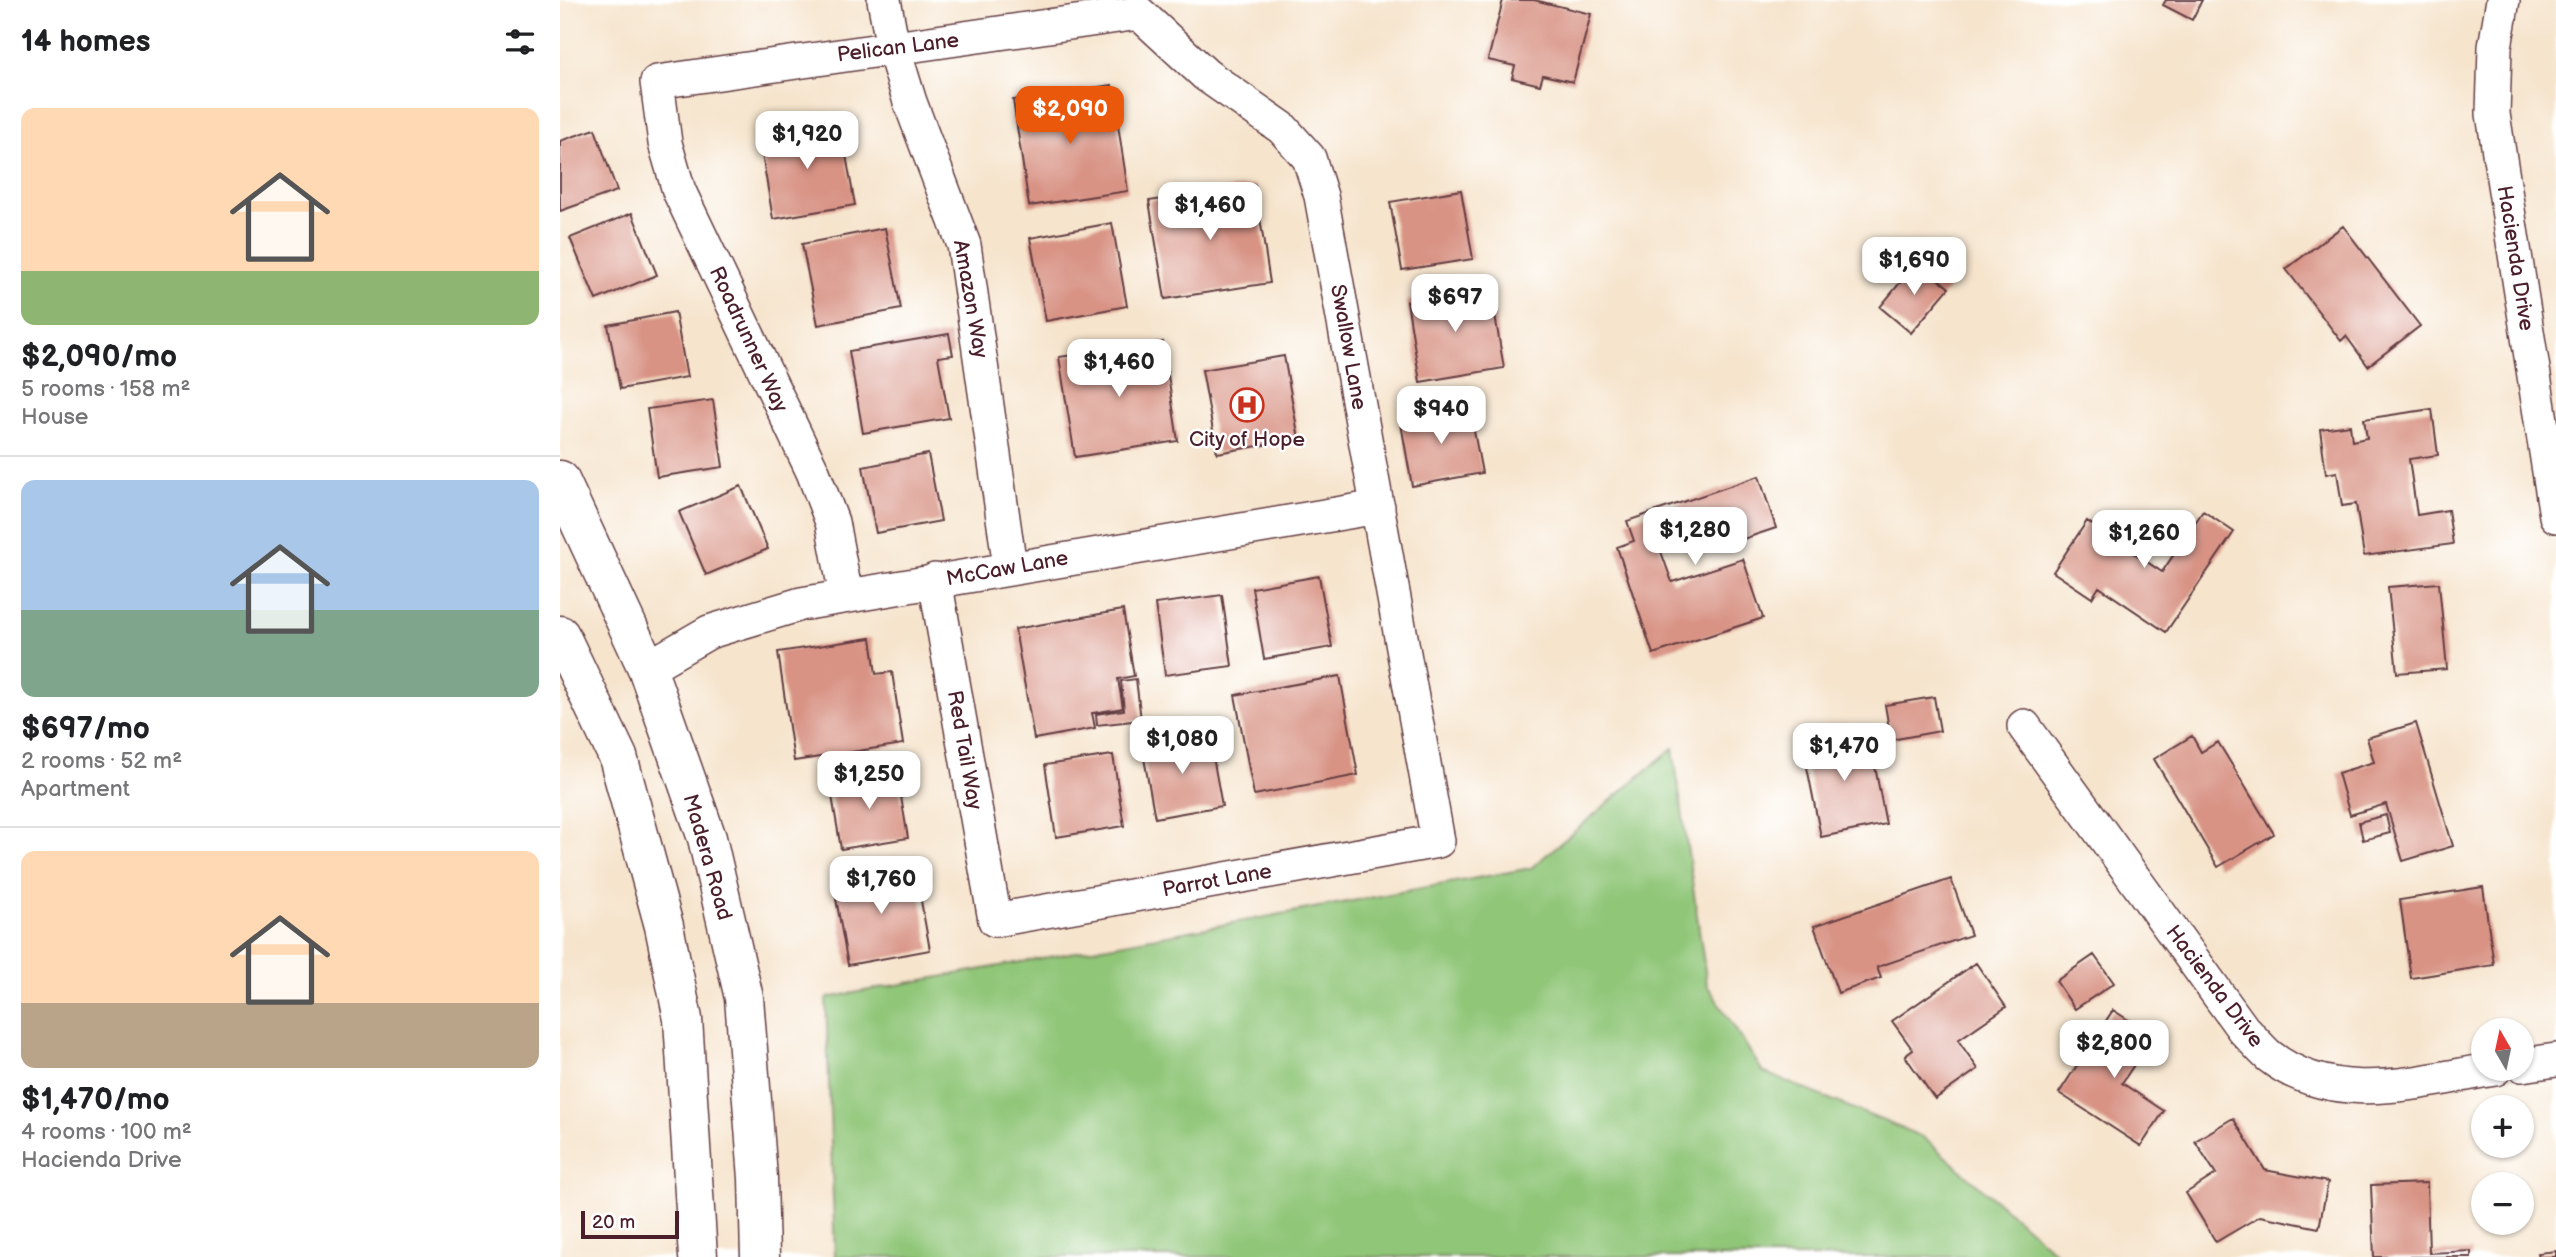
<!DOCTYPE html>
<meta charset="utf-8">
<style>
:root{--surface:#fff;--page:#f6f6f6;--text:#202124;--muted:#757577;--line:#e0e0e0;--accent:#ea580c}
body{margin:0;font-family:"Balsamiq Sans",sans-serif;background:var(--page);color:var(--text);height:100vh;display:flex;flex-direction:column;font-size:26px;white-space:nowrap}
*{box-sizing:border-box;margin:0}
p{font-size:23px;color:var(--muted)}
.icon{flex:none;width:38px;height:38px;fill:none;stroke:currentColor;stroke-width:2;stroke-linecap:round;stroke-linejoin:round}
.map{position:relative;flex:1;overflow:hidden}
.side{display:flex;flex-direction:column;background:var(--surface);width:560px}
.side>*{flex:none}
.needle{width:46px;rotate:351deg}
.tools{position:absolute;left:1911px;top:1018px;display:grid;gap:14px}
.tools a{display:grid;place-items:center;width:63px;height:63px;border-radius:50%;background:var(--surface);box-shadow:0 2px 5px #0004;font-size:35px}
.scale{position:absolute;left:21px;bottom:18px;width:98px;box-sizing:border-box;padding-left:7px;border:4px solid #4a1f2b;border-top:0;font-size:19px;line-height:24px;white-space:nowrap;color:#4a1f2b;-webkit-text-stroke:5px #fff;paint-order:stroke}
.price{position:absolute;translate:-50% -60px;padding:0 16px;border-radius:14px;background:#fff;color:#222;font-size:23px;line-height:46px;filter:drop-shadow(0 2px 4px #0008)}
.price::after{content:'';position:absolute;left:50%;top:42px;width:21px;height:16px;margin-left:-10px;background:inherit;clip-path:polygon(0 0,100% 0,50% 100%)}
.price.on{background:var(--accent);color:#fff}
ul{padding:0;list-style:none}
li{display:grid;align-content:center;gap:14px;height:371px;padding:0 21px}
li+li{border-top:2px solid var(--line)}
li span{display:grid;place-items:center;height:217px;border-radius:14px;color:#555}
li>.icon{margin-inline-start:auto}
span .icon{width:126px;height:126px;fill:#fffc;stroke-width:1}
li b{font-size:30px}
h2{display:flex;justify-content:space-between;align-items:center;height:84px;padding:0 21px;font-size:30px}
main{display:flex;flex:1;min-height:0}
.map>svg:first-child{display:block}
.green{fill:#90c678;stroke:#6d7252;stroke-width:2}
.building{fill:#d89384}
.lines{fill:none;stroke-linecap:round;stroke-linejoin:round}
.minor-casing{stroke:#643d43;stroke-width:36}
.major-casing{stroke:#643d43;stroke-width:41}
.minor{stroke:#fff;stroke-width:33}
.major{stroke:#fff;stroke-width:38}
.labels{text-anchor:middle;stroke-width:5;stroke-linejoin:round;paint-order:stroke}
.street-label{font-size:21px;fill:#4a1f2b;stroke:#fff}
.poi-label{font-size:21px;fill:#4a1f2b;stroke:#fff}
</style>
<main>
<section class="side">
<h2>14 homes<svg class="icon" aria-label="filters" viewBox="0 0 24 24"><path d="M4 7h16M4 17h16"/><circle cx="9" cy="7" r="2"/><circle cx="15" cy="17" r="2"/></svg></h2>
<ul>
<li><span style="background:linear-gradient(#ffd9b3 75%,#8fb573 0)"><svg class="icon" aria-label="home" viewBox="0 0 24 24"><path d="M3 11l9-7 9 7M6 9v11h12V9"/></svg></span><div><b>$2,090/mo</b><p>5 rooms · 158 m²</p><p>House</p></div></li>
<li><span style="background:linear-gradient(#a9c7e8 60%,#7fa58c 0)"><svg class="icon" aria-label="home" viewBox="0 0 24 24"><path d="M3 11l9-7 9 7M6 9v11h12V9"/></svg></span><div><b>$697/mo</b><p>2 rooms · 52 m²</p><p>Apartment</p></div></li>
<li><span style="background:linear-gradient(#ffd9b3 70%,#b9a48a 0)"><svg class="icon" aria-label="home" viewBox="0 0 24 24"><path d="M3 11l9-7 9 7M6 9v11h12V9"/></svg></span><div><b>$1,470/mo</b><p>4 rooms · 100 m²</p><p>Hacienda Drive</p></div></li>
</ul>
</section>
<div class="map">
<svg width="1996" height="1257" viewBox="0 0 1996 1257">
<rect width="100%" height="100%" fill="#fff"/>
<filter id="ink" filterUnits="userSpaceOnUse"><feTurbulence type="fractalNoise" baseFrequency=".0143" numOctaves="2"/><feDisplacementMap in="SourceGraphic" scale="14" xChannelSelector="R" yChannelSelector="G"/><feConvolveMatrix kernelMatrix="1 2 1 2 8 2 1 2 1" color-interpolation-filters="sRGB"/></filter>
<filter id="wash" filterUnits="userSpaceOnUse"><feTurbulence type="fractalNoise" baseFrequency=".00686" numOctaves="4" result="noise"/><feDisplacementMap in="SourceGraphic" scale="28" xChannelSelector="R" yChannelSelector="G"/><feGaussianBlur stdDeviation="1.57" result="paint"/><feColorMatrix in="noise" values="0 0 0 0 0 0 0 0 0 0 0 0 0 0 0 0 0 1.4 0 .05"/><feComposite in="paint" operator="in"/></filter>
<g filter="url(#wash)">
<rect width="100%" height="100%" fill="#f6e4cc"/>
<path class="green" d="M1113 748 1147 985 1203 1072 1363 1137 1501 1257H275L266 998 971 868Z"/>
<g id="blocks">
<path class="building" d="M943 0H974L1031 14 1013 82 983 75 980 85 952 78 955 66 928 60Z
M1606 0H1642L1632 20 1603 5Z
M552 85 568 191 469 206 453 100Z
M280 122 295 205 213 219 199 136Z
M35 129 57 191 0 211V141Z
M695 185 710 283 605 299 589 201Z
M901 190 913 259 842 270 830 202Z
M72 213 97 275 36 300 10 238Z
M552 223 567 306 486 321 470 238Z
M1783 226 1860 326 1808 366 1786 336 1781 341 1726 269Z
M325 228 341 309 258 325 242 244Z
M1357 262 1389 288 1351 333 1320 307Z
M930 286 944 368 860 382 847 301Z
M115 312 127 377 60 389 48 325Z
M389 334 393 355 378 357 389 418 303 433 289 351Z
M603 342 618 441 515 457 499 357Z
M724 356 739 439 657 453 642 370Z
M153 400 163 467 97 477 87 409Z
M909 405 922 473 852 486 840 418Z
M1872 409 1878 455 1849 459 1857 515 1888 510 1893 544 1804 556 1796 504 1782 506 1777 472 1766 474 1760 429 1790 425 1792 441 1807 438 1804 419Z
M368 454 381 521 316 533 303 467Z
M1199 476 1216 528 1168 544 1161 526 1099 546 1112 582 1183 559 1203 618 1093 654 1057 547 1074 541 1067 521Z
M181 486 208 549 146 575 119 512Z
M1643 511 1674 532 1606 632 1539 587 1532 598 1493 572 1527 521 1602 572Z
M759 576 772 647 704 659 692 588Z
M1879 583 1887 669 1837 673 1828 587Z
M662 595 672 666 605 675 595 604Z
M563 610 574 676 558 679 563 708 532 713 535 728 474 739 455 629Z
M311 638 316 674 332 672 343 744 234 761 218 652Z
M780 676 798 775 694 795 675 695Z
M576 679 581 720 537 725 536 714 564 710 561 681Z
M1374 697 1380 731 1331 740 1325 705Z
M1856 723 1893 846 1843 861 1826 804 1790 815 1778 773 1814 762 1807 738Z
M1308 730 1326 824 1261 837 1242 742Z
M649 735 662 806 595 818 582 747Z
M1632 736 1641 752 1658 742 1714 834 1658 867 1594 759Z
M553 755 564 826 496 837 485 765Z
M337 773 348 838 281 849 270 784Z
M1826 815 1830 833 1803 840 1799 822Z
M355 868 370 950 288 965 273 882Z
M1391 879 1411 935 1317 967 1321 978 1278 993 1254 926Z
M1923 887 1934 965 1851 978 1840 900Z
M1534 955 1554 983 1515 1009 1496 981Z
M1416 963 1446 1007 1398 1040 1418 1069 1375 1099 1345 1056 1353 1050 1332 1021Z
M1553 1010 1593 1036 1562 1083 1604 1111 1581 1146 1499 1093Z
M1673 1118 1705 1170 1768 1182 1759 1228 1700 1216 1656 1242 1626 1193 1656 1174 1635 1141Z
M1867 1183 1869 1253 1911 1251V1257H1814L1811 1185Z
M1996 1251V1257H1979L1978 1253Z"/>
</g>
</g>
<g filter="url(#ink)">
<use href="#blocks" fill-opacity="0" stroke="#643d43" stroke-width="2"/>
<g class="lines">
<defs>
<path id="minor" d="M324 0 333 47 350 102 404 245 450 567
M1943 0 1935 47 1933 114 1996 516
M286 596 272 522 253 472 119 191 105 143 97 82 579 13 646 75 722 128 749 158 761 196 878 841 435 920 375 580
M87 668 149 632 241 604 818 507
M1464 726 1683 1029C1691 1037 1700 1048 1709 1056 1775 1108 1860 1081 1935 1069
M1962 1065 1996 1060"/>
<path id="major" d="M0 480 87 668 147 838 184 998 198 1178 200 1257
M0 635 58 757 104 926 123 1019 138 1257"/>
</defs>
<use href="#minor" class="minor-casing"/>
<use href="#major" class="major-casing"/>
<use href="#minor" class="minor"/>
<use href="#major" class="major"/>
</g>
</g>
<defs>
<symbol id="hospital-ring" viewBox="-11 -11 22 22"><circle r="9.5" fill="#fff" stroke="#c8321e" stroke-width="1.5"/><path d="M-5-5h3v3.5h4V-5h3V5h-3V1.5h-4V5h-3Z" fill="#c8321e"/></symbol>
</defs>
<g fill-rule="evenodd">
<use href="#hospital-ring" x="668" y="386" width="38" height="38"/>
</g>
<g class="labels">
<g class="street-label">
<text transform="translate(338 47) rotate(-7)" y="7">Pelican Lane</text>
<text transform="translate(1956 258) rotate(81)" y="7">Hacienda Drive</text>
<text transform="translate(411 299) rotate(80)" y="7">Amazon Way</text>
<text transform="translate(189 339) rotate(65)" y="7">Roadrunner Way</text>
<text transform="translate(789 347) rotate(80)" y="7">Swallow Lane</text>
<text transform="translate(447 568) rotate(-10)" y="7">McCaw Lane</text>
<text transform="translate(405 750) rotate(80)" y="7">Red Tail Way</text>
<text transform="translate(148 857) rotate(74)" y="7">Madera Road</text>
<text transform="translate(657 880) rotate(-10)" y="7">Parrot Lane</text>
<text transform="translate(1655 986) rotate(53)" y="7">Hacienda Drive</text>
</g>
<g class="poi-label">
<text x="687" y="446">City of Hope</text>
</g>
</g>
</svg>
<div class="tools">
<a><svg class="needle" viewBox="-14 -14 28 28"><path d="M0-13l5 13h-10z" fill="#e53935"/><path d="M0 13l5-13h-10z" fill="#757577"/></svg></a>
<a>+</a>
<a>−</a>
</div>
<div class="scale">20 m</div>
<b class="price on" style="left:510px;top:146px">$2,090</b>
<b class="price" style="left:247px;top:171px">$1,920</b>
<b class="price" style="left:650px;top:242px">$1,460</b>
<b class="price" style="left:1354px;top:297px">$1,690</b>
<b class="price" style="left:895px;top:334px">$697</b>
<b class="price" style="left:559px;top:399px">$1,460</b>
<b class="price" style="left:881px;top:446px">$940</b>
<b class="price" style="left:1135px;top:567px">$1,280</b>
<b class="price" style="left:1584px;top:570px">$1,260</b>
<b class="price" style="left:622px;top:776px">$1,080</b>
<b class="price" style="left:1284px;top:783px">$1,470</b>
<b class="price" style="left:309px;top:811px">$1,250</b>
<b class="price" style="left:321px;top:916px">$1,760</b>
<b class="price" style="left:1554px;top:1080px">$2,800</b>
</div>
</main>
